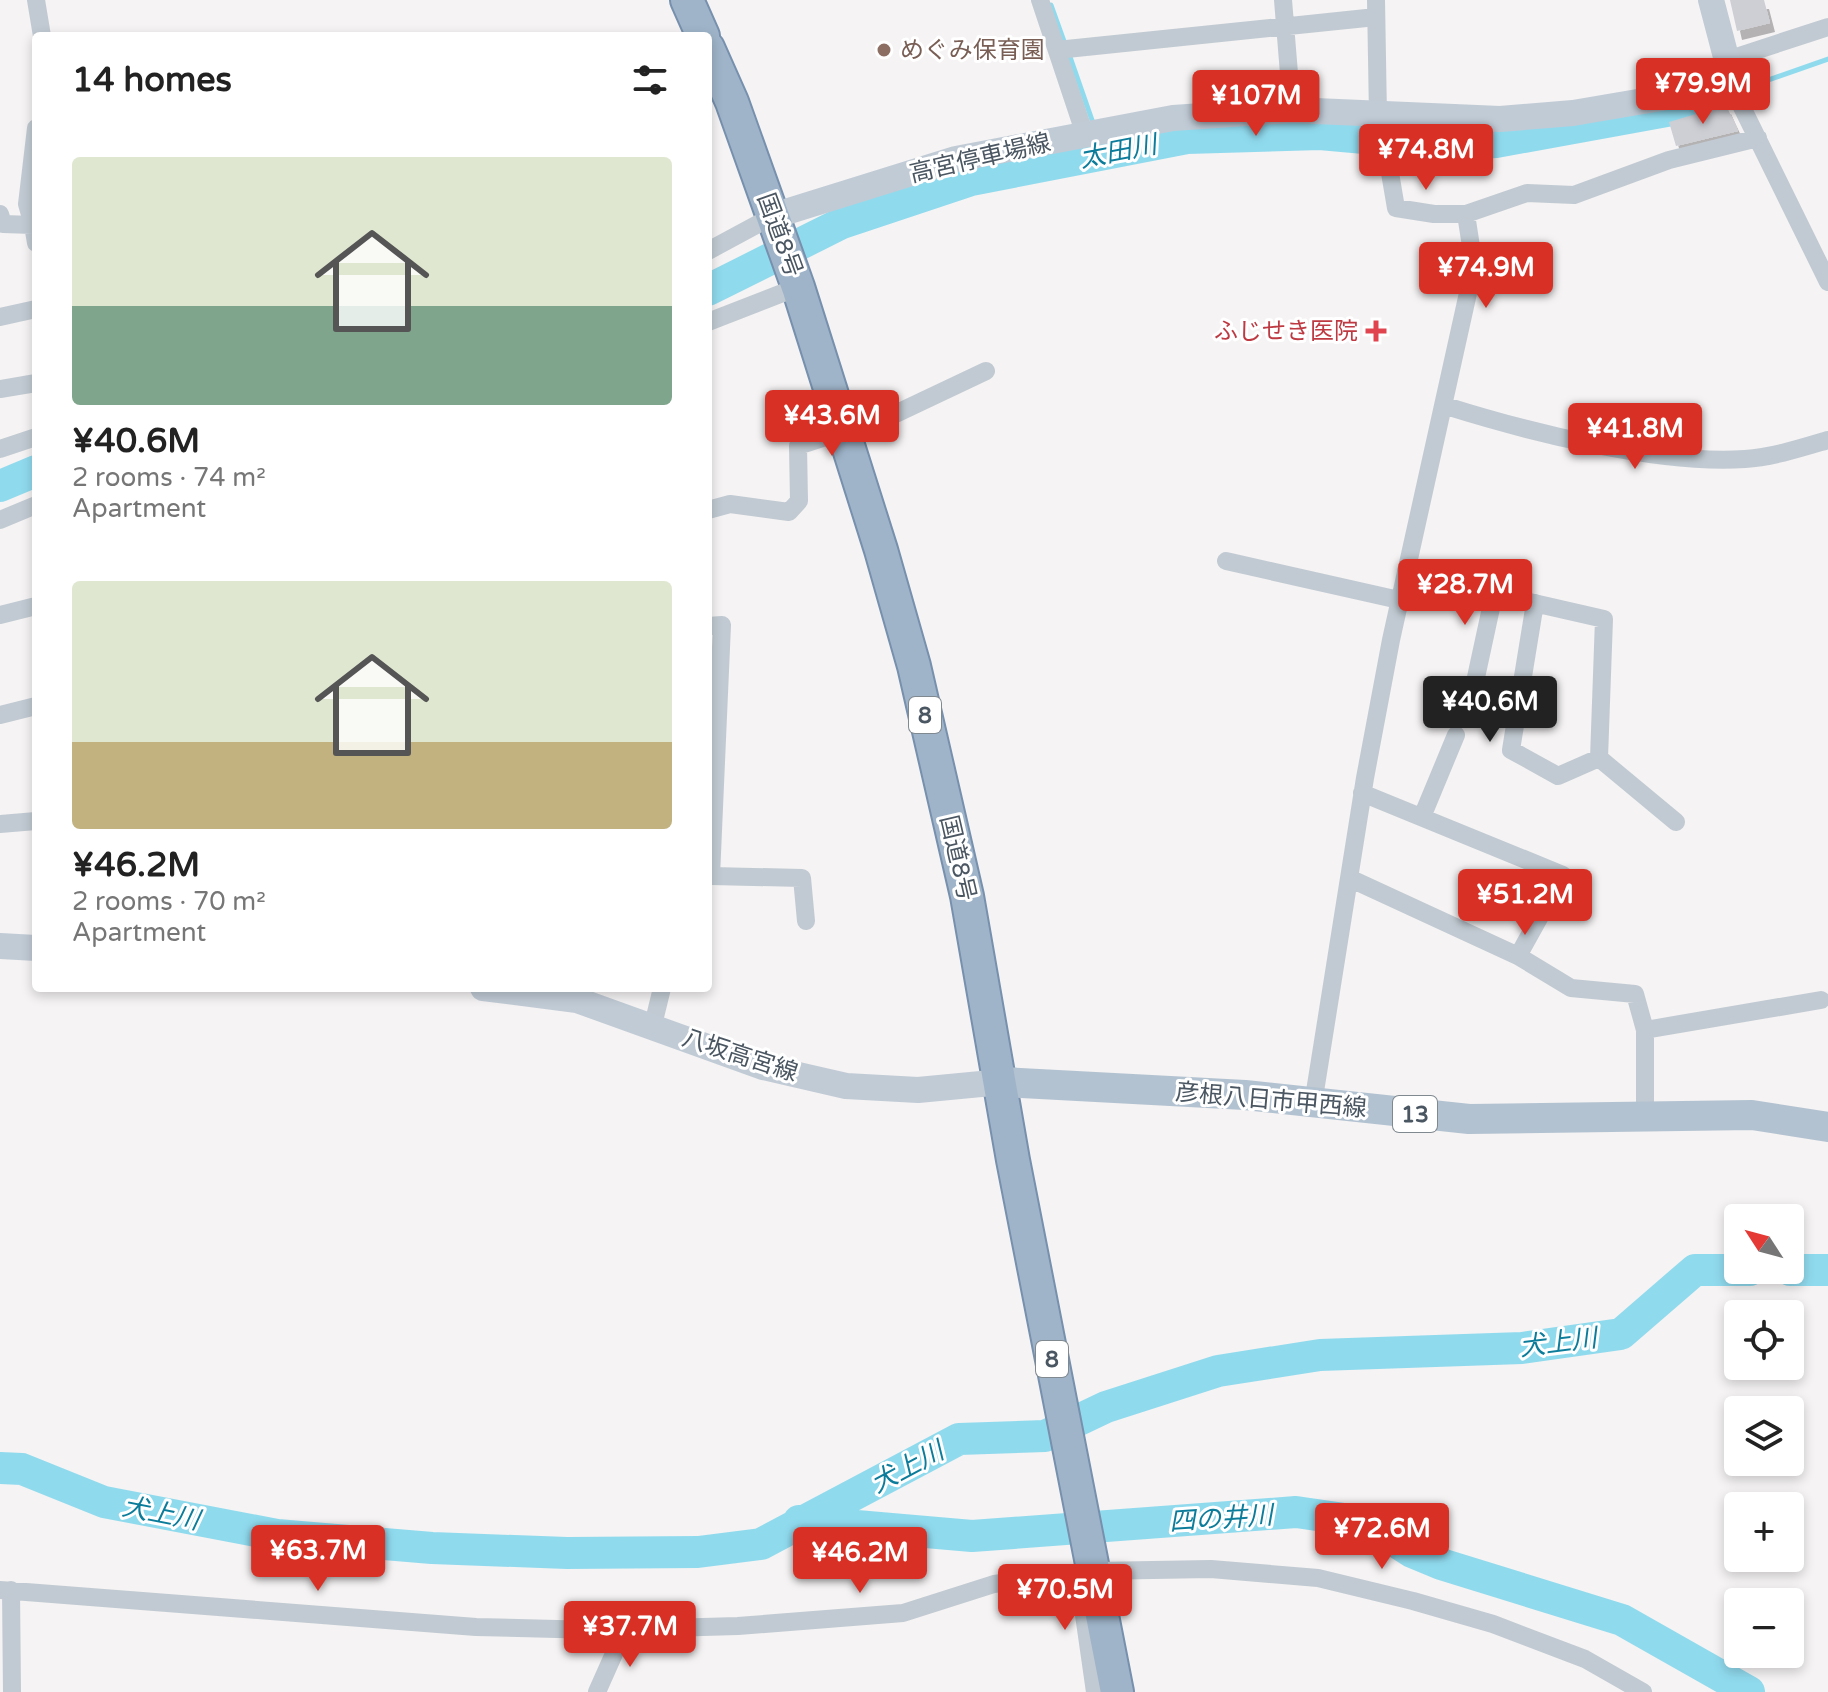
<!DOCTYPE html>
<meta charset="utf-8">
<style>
:root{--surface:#fff;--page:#f2f2f2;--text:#222;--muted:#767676;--accent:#d93025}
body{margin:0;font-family:"Varela Round","Noto Sans JP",sans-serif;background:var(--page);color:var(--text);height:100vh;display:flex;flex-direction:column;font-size:30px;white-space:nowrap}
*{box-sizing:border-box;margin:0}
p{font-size:26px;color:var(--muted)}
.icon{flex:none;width:44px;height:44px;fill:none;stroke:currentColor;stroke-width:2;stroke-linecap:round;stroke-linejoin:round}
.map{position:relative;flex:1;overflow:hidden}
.details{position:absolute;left:32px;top:32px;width:680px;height:960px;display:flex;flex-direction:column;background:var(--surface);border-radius:8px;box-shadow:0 4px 12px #0003}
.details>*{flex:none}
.needle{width:52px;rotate:306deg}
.buttons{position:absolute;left:1724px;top:1204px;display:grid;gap:16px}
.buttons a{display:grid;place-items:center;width:80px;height:80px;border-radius:8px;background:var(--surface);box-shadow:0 4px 12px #0003;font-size:40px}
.price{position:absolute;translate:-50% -68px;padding:0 18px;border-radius:8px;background:var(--accent);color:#fff;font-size:26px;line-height:52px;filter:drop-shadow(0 2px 4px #0008)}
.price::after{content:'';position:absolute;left:50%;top:48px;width:24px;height:18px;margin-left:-12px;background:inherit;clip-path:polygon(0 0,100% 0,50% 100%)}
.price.selected{background:#222;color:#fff}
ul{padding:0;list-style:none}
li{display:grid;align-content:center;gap:16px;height:424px;padding:0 40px}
li span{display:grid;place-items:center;height:248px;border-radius:8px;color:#555}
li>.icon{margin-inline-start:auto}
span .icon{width:144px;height:144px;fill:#fffc;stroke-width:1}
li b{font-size:34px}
h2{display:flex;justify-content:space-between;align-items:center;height:96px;padding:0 40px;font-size:34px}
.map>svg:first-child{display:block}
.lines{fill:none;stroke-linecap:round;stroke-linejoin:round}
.stream{stroke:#90daee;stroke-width:5}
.river{stroke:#90daee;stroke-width:32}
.building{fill:#cdcfd5;filter:url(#shadow)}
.trunk-casing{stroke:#7690ad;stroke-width:36}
.minor{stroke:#c1cad2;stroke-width:18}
.secondary{stroke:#c1cbd6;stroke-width:26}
.primary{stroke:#b3c2d1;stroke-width:30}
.trunk{stroke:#9fb4c9;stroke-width:32}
.education-dot{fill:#8d6e63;stroke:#fff;stroke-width:3}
.health-dot{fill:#e0444e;stroke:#fff;stroke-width:3}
.labels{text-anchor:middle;stroke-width:6;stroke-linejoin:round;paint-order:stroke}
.shield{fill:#fff;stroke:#808990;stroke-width:2}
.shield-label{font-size:22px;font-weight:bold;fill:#4a5661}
.education-label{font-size:24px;fill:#785e54;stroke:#fff;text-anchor:start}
.street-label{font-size:24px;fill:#4a5661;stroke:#fff}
.health-label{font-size:24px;fill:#be3a42;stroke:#fff;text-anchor:end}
.water-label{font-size:26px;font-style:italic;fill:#0c7c9b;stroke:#fff}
</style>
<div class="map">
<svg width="1828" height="1692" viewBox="0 0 1828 1692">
<defs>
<filter id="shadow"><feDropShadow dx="5" dy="9" stdDeviation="0" flood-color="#0004"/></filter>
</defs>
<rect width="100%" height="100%" fill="#f5f3f3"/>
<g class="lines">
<path class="stream" d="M1051 5 1065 44
M1069 54 1093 123
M1694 106 1828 59
M1095 141 1097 155"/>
<path class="river" d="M708 290 842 223 971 180 1187 138 1320 134 1442 145 1496 142 1694 106
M0 486 36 471
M1790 1270H1828
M0 1468 22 1469 104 1502 277 1535 432 1548 567 1553 698 1552 761 1544 959 1439 1045 1436 1106 1407 1218 1371 1320 1355 1522 1348 1621 1334 1695 1270H1750
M799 1521 972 1536 1296 1512 1365 1522 1412 1552 1441 1564 1622 1620 1749 1692"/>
</g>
<path class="building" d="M1730 0H1764L1770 23 1737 31Z
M1726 105 1738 131 1676 146 1669 122Z"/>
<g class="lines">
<defs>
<path id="trunk" d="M687 0 703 36
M708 48 732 102 798 287 881 550 914 666 967 896 1013 1160 1117 1692"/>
</defs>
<use href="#trunk" class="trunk-casing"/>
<path class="minor" d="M36 0 42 36
M1040 0 1085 135
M1283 0 1292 110
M1376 0 1378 116
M1057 50 1376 17
M1727 60 1828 27
M1731 76 1740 103 1828 282
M1393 117 1389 167 1396 208 1434 214H1466L1527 193 1574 195 1669 160 1758 138
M36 128 27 204 33 225H36
M0 214 3 224 33 225 36 243
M708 251 773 216
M0 317 36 309
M708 322 798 287
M0 389 36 383
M1446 406C1529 432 1658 465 1745 459 1773 457 1801 448 1828 440
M0 449 36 437
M708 510 730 504 789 512 799 501 798 446 891 416 986 371
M0 520 36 505
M1226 561 1399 600
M1406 571 1494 594 1467 719
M1494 594 1604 619 1599 758 1676 822
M1535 603 1511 750 1558 776 1599 758
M0 615 36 606
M708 626 722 625 711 876 802 878 806 921
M0 715 36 706
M1362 793 1563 875 1518 956
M1422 817 1456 735
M0 824 36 821
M1349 878 1518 956 1571 988 1635 994 1645 1030
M653 1025 662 988
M1313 1104 1365 778 1391 640 1474 266 1466 214
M1645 1116V1030L1821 1000
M0 1590 476 1627 596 1630 738 1626 903 1613 994 1584 1094 1571 1211 1569 1318 1578 1413 1601 1493 1624 1585 1659 1643 1692
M11 1590 12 1692
M597 1692 625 1629
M1095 1692 1083 1608 1099 1595"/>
<path class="secondary" d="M773 216 956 159 1173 118 1292 110 1500 119 1573 113 1661 98 1731 76 1711 0
M0 946 36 948
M483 988 577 1000 763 1067 846 1086 918 1090 1002 1082"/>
<path class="primary" d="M1002 1082 1245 1095 1469 1119 1752 1115 1828 1127"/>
<use href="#trunk" class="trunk"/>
</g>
<circle class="education-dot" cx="884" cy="50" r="8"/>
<path class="health-dot" d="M1372 319h8v8h8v8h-8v8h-8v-8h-8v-8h8z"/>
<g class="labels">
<g class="shield">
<rect x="909" y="697" width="32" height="36" rx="6"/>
<rect x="1393" y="1096" width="44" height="36" rx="6"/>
<rect x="1036" y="1341" width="32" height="36" rx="6"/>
</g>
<g class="shield-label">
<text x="925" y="723">8</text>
<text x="1415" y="1122">13</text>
<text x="1052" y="1367">8</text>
</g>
<g class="education-label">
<text x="900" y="58">めぐみ保育園</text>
</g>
<g class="street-label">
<text transform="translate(980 158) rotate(-13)" y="8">高宮停車場線</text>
<text transform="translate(780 235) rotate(70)" y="8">国道8号</text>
<text transform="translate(958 858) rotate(77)" y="8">国道8号</text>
<text transform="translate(740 1055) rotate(18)" y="8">八坂高宮線</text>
<text transform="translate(1271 1100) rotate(5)" y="8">彦根八日市甲西線</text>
</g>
<g class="health-label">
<text x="1358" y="339">ふじせき医院</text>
</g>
<g class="water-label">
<text transform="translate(1118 151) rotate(-11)" y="9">太田川</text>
<text transform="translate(1558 1342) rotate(-7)" y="9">犬上川</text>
<text transform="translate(907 1467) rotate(-28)" y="9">犬上川</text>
<text transform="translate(161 1513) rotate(11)" y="9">犬上川</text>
<text transform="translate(1221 1518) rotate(-4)" y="9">四の井川</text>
</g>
</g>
</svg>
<div class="buttons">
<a><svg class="needle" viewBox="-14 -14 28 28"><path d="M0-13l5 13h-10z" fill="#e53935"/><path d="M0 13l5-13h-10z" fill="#767676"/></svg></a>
<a><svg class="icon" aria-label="locate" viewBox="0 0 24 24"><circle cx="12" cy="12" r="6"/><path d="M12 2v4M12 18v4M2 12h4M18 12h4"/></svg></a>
<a><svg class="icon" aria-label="layers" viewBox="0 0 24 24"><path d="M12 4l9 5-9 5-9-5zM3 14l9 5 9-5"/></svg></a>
<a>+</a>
<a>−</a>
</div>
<b class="price" style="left:1703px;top:126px">¥79.9M</b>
<b class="price" style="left:1256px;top:138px">¥107M</b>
<b class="price" style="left:1426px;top:192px">¥74.8M</b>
<b class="price" style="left:1486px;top:310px">¥74.9M</b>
<b class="price" style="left:832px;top:458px">¥43.6M</b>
<b class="price" style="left:1635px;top:471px">¥41.8M</b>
<b class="price" style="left:1465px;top:627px">¥28.7M</b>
<b class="price selected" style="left:1490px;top:744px">¥40.6M</b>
<b class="price" style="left:1525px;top:937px">¥51.2M</b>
<b class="price" style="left:1382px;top:1571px">¥72.6M</b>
<b class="price" style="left:318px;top:1593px">¥63.7M</b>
<b class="price" style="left:860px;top:1595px">¥46.2M</b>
<b class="price" style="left:1065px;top:1632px">¥70.5M</b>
<b class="price" style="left:630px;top:1669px">¥37.7M</b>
<section class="details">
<h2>14 homes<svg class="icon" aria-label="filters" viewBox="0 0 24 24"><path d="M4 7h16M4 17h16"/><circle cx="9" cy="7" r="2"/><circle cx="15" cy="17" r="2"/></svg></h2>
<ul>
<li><span style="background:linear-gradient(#dfe7d0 60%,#7fa58c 0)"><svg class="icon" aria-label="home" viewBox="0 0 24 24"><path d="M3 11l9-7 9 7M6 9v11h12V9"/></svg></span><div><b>¥40.6M</b><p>2 rooms · 74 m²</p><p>Apartment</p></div></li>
<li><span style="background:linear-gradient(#dfe7d0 65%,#c2b280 0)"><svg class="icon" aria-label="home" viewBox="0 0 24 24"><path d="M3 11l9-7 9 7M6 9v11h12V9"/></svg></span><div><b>¥46.2M</b><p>2 rooms · 70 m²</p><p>Apartment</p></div></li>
</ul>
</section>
</div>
